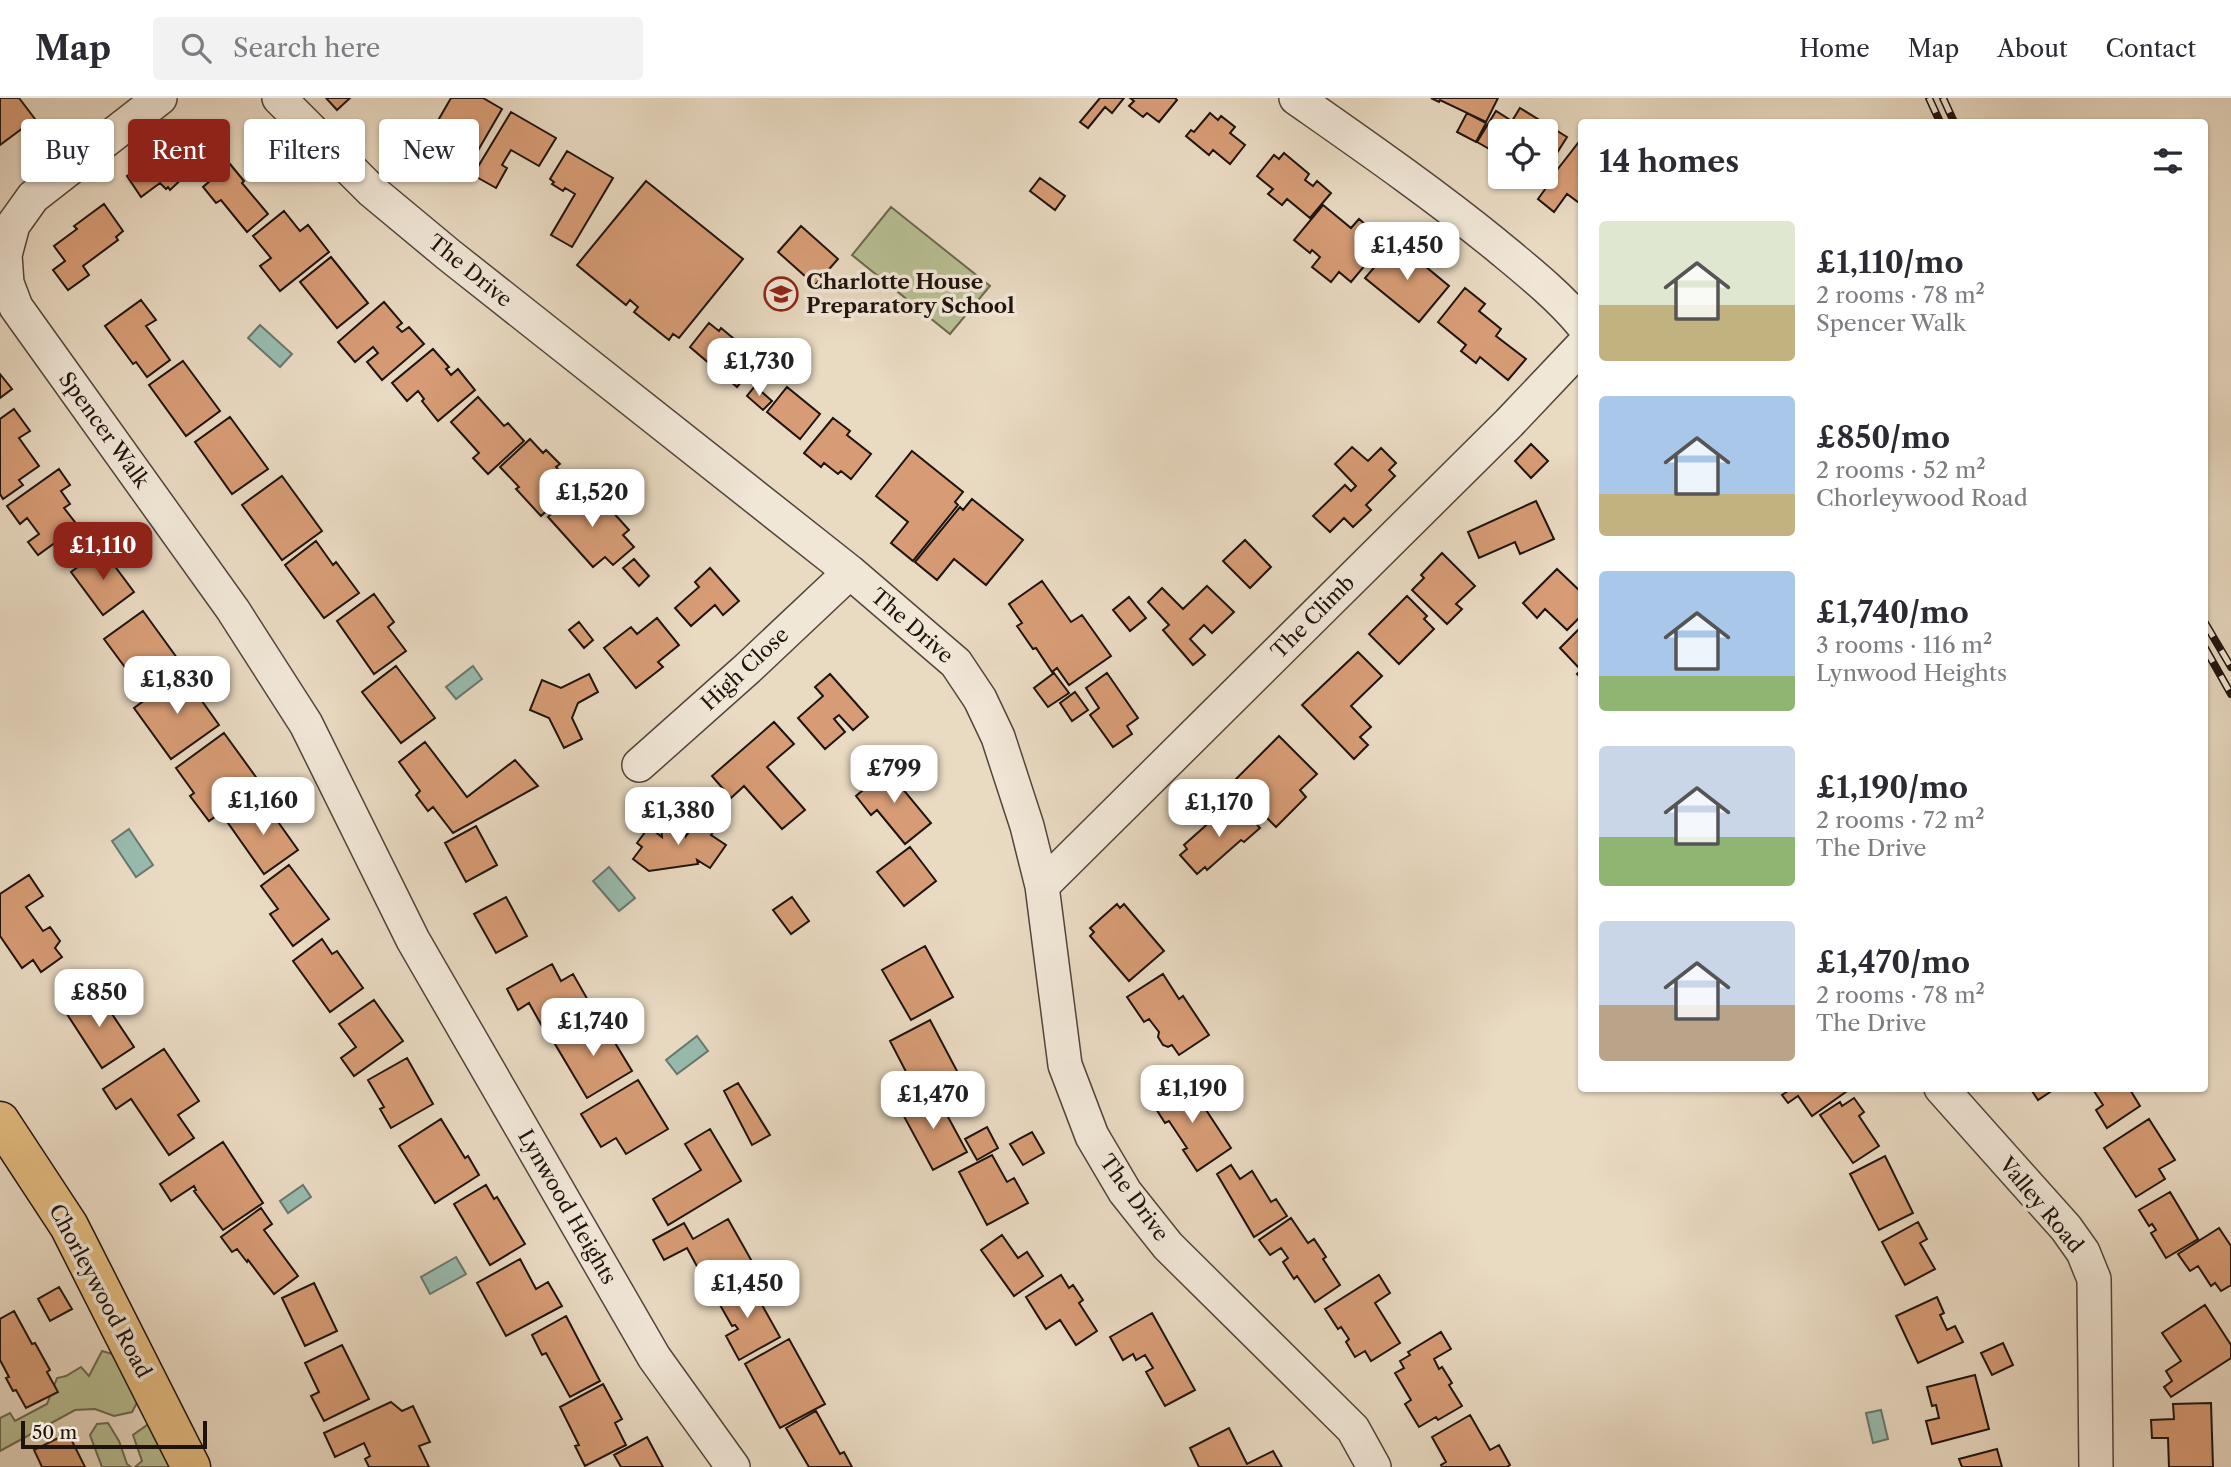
<!DOCTYPE html>
<meta charset="utf-8">
<style>
:root{--surface:#fff;--page:#f2f2f3;--text:#2b2b33;--muted:#7c7c81;--line:#e1e1e2;--accent:#8f2418}
body{margin:0;font-family:"Libre Caslon Text",serif;background:var(--page);color:var(--text);height:100vh;display:flex;flex-direction:column;font-size:26px;white-space:nowrap}
*{box-sizing:border-box;margin:0}
p{font-size:23px;color:var(--muted)}
.icon{flex:none;width:38px;height:38px;fill:none;stroke:currentColor;stroke-width:2;stroke-linecap:round;stroke-linejoin:round}
.map{position:relative;flex:1;overflow:hidden}
.panel{position:absolute;left:1578px;top:21px;width:630px;height:973px;display:flex;flex-direction:column;background:var(--surface);border-radius:7px;box-shadow:0 2px 5px #0004}
.panel>*{flex:none}
.hud{position:absolute;left:21px;top:21px;width:665px;height:63px;display:flex;gap:14px}
.buttons{position:absolute;left:1488px;top:21px;display:grid;gap:14px}
.buttons a{display:grid;place-items:center;width:70px;height:70px;border-radius:7px;background:var(--surface);box-shadow:0 2px 5px #0004;font-size:35px}
.scale{position:absolute;left:21px;bottom:18px;width:186px;box-sizing:border-box;padding-left:7px;border:4px solid #1f130e;border-top:0;font-size:19px;line-height:24px;white-space:nowrap;color:#1f130e;-webkit-text-stroke:5px #f1e7d7;paint-order:stroke}
.price{position:absolute;translate:-50% -60px;padding:0 16px;border-radius:14px;background:#fff;color:#222;font-size:23px;line-height:46px;filter:drop-shadow(0 2px 4px #0008)}
.price::after{content:'';position:absolute;left:50%;top:42px;width:21px;height:16px;margin-left:-10px;background:inherit;clip-path:polygon(0 0,100% 0,50% 100%)}
.price.current{background:var(--accent);color:#fff}
ul{padding:0;list-style:none}
li{display:flex;align-items:center;gap:21px;height:175px;padding:0 21px}
li span{display:grid;place-items:center;flex:none;width:196px;height:140px;border-radius:7px;color:#555}
li>.icon{margin-inline-start:auto}
span .icon{width:84px;height:84px;fill:#fffc;stroke-width:1}
li b{font-size:30px}
h2{display:flex;justify-content:space-between;align-items:center;height:84px;padding:0 21px;font-size:30px}
.pill{padding:0 24px;border-radius:7px;background:var(--surface);box-shadow:0 2px 5px #0004;font-size:24px;line-height:63px}
.pill.current{background:var(--accent);color:#fff}
header{display:flex;align-items:center;gap:42px;box-sizing:border-box;height:98px;padding:0 35px;background:var(--surface);border-bottom:2px solid var(--line)}
header strong{font-size:33px}
nav{display:flex;gap:38px;margin-inline-start:auto;font-size:24px}
.search{width:490px;height:63px;background:var(--page);display:flex;align-items:center;gap:18px;box-sizing:border-box;padding:0 24px;border-radius:7px;color:var(--muted);font-size:26px}
.map>svg:first-child{display:block}
.green{fill:#b7bf93;stroke:#6b6950;stroke-width:2}
.water{fill:#98bbae;stroke:#68786e;stroke-width:2}
.building{fill:#d79c75;stroke:#1f130e;stroke-width:2}
.lines{fill:none;stroke-linecap:round;stroke-linejoin:round}
.minor-casing{stroke:#52453b;stroke-width:36}
.major-casing{stroke:#1f130e;stroke-width:41}
.minor{stroke:#f1e7d7;stroke-width:33}
.major{stroke:#e4bd81;stroke-width:38}
.rail-casing{stroke:#1f130e;stroke-width:8}
.rail{stroke:#f1e7d7;stroke-width:5;stroke-dasharray:16;stroke-linecap:butt}
.labels{text-anchor:middle;stroke-width:7;stroke-linejoin:round;paint-order:stroke}
.street-label{font-size:21px;fill:#1f130e;stroke:#f1e7d7}
.poi-label{font-size:21px;font-weight:bold;fill:#1f130e;stroke:#f1e7d7;text-anchor:start}
</style>
<header>
<strong>Map</strong>
<div class="search"><svg class="icon" aria-label="search" viewBox="0 0 24 24"><circle cx="10" cy="10" r="6"/><path d="M15 15l6 6"/></svg>Search here</div>
<nav><a>Home</a><a>Map</a><a>About</a><a>Contact</a></nav>
</header>
<div class="map">
<svg width="2231" height="1369" viewBox="0 0 2231 1369">
<rect width="100%" height="100%" fill="#e9dac2"/>
<filter id="stains"><feTurbulence type="fractalNoise" baseFrequency=".00286" numOctaves="4"/><feColorMatrix values="0 0 0 0 .2 0 0 0 0 .09 0 0 0 0 .02 0 0 0 .5 -.17"/></filter>
<radialGradient id="worn" r=".72"><stop offset=".6" stop-color="#630" stop-opacity="0"/><stop offset="1" stop-color="#630" stop-opacity=".3"/></radialGradient>
<path class="green" d="M891 109 990 188 950 236 852 157Z
M102 1253 116 1257 139 1301 132 1314 114 1318 95 1311 75 1312 0 1353V1320L10 1315 15 1323 47 1306 57 1280 66 1278 81 1269 89 1278Z
M108 1325 119 1343 127 1366 131 1369H102L90 1337 97 1326Z
M150 1325 180 1369H135L142 1363 133 1337Z"/>
<path class="water" d="M260 227 292 256 280 269 248 240Z
M473 568 482 581 456 601 446 589Z
M129 731 153 767 136 779 112 743Z
M609 769 635 800 619 813 593 783Z
M697 938 708 953 677 976 666 962Z
M303 1087 311 1099 288 1115 280 1103Z
M456 1159 466 1176 430 1196 421 1179Z
M1881 1312 1888 1341 1873 1345 1866 1315Z"/>
<path class="building" d="M0 0H19L35 21 0 47Z
M326 0H350L337 12Z
M451 0H483L502 11 465 75 443 62 453 45 432 33Z
M1100 0H1124L1112 15 1105 9 1088 30 1080 24Z
M1130 0H1175L1177 2 1159 24 1147 15 1143 19 1129 8 1134 3Z
M1431 0H1498L1486 24 1440 2 1439 4Z
M1520 10 1567 39 1545 74V33H1500V57L1477 44 1496 13 1512 23Z
M511 14 556 40 539 68 511 52 502 67 507 70 496 90 473 77Z
M1210 15 1218 22 1221 18 1235 29 1230 35 1245 47 1230 66 1213 52 1209 57 1186 38 1191 32 1194 34Z
M1467 15 1486 25 1476 44 1457 34Z
M192 24 218 51 192 78 188 75 170 92 168 89 166 91 160 85 141 99 127 78 146 65 157 77 175 60 166 49Z
M1582 40V107L1567 96 1554 114 1538 101 1551 83 1550 81Z
M567 53 613 80 572 149 551 137 575 96 565 90 563 93 552 86 554 84 550 81Z
M1284 55 1309 76 1305 82 1313 88 1317 83 1331 95 1310 120 1287 101 1282 107 1268 96 1273 91 1257 78 1274 57 1279 61Z
M230 66 244 83 242 85 268 116 247 134 221 102 216 105 203 89Z
M1040 80 1065 98 1055 112 1030 93Z
M646 83 743 161 679 240 673 236 669 242 634 214 638 209 630 202 626 207 577 167Z
M104 106 123 133 116 139 118 142 83 168 89 177 68 192 53 172 65 163 54 148 77 131 74 128Z
M1323 107 1351 130 1359 121 1373 133 1363 144 1376 154 1351 184 1339 174 1331 184 1312 169 1320 159 1312 152 1310 155 1294 142Z
M284 113 300 133 308 127 329 154 280 193 260 168 271 160 253 138Z
M801 128 838 161 815 187 778 154Z
M1396 144 1449 188 1419 224 1365 180Z
M331 159 368 205 337 230 300 184Z
M1465 190 1485 206 1479 213 1501 231 1496 238 1526 261 1508 282 1480 259 1476 265 1461 253 1466 247 1438 224Z
M141 202 156 222 146 228 170 262 147 279 136 264 133 266 105 228Z
M384 204 402 225 397 229 402 234 409 229 424 246 382 282 367 264 378 255 373 249 355 264 338 244Z
M709 225 719 233 721 230 759 262 737 289 690 249Z
M433 251 449 269 446 271 451 277 458 271 475 292 438 323 422 303 424 301 418 293 407 303 392 285Z
M183 263 220 313 186 338 149 287Z
M0 276 12 291 0 300Z
M755 288 772 303 763 312 747 298Z
M787 289 820 316 800 341 767 314Z
M478 299 504 328 508 325 524 343 488 376 473 360 479 355 451 324Z
M14 311 30 333 19 340 39 368 19 382 23 387 3 401 0 396V321Z
M230 319 268 371 232 396 195 344Z
M833 320 850 333 847 337 871 356 851 381 841 373 838 376 824 365 821 369 804 355Z
M530 341 543 355 546 352 560 366 556 369 574 388 541 418 516 391 519 389 500 369Z
M1531 346 1548 363 1531 380 1515 363Z
M1352 349 1368 363 1381 350 1396 365 1389 372 1395 378 1366 407 1371 412 1353 429 1344 420 1330 434 1313 418 1345 387 1351 393 1356 388 1335 366Z
M912 353 963 394 955 404 958 407 913 463 891 445 908 424 876 398Z
M59 371 70 387 61 393 70 406 64 410 78 428 38 457 28 444 39 436 27 420 20 426 7 408Z
M282 378 322 433 282 462 242 407Z
M582 388 607 416 611 412 629 432 623 437 634 449 613 467 605 459 593 469 548 419Z
M972 401 1023 442 986 487 954 461 937 482 915 464 960 409 963 412Z
M1536 403 1554 441 1520 456 1515 444 1479 460 1468 434Z
M1245 442 1271 469 1250 490 1223 463Z
M316 443 333 467 336 464 359 495 324 520 285 467Z
M102 451 134 494 103 517 71 474Z
M1442 455 1475 488 1456 506 1462 511 1447 526 1412 492 1424 480 1421 477Z
M634 461 649 478 639 488 623 470Z
M710 470 739 503 723 517 715 507 691 528 675 510 699 489 695 484Z
M1557 471 1581 494 1582 493V517L1567 532 1545 511 1537 520 1523 505Z
M1042 483 1071 524 1082 517 1111 558 1069 587 1057 570 1052 574 1036 550 1033 551 1017 528 1022 525 1009 506Z
M1207 488 1234 514 1212 535 1204 527 1190 541 1205 557 1193 567 1163 532 1169 527 1148 504 1162 490 1183 511Z
M374 496 394 524 388 529 406 553 374 576 337 523Z
M1407 498 1427 518 1424 521 1434 531 1399 566 1369 536Z
M1129 499 1146 520 1130 533 1113 512Z
M143 513 180 564 147 589 132 569 127 572 104 541Z
M657 520 679 547 658 564 663 569 636 590 604 550 631 529 637 536Z
M579 524 593 542 584 550 569 532Z
M1582 528V581L1577 576 1581 572 1560 550Z
M1358 554 1382 578 1351 608 1371 629 1360 639 1368 647 1354 661 1302 607Z
M396 568 435 620 401 645 362 594Z
M182 575 219 627 171 661 134 610Z
M1054 575 1069 595 1048 609 1034 590Z
M1107 575 1138 620 1127 628 1132 636 1113 649 1090 617 1099 610 1086 590Z
M589 576 598 594 578 605 572 620 582 641 564 650 549 620 530 612 542 582 561 590Z
M830 576 868 619 853 632 839 617 834 621 845 634 825 651 798 620 823 598 815 589Z
M1075 594 1088 612 1072 623 1060 605Z
M774 624 794 646 767 669 805 712 782 731 744 688 731 700 712 678Z
M224 635 261 686 209 723 190 698 194 695 176 670Z
M1279 638 1317 676 1300 692 1306 699 1276 729 1232 685Z
M425 644 467 699 515 662 538 688 453 735 433 709 428 713 416 697 420 693 399 664Z
M892 668 906 685 901 689 931 725 905 746 877 712 871 717 856 698Z
M259 702 269 716 271 714 298 752 264 776 228 725Z
M1239 706 1260 730 1244 744 1241 742 1207 772 1205 769 1197 776 1180 757 1187 751 1184 747 1221 714 1225 719Z
M698 721 714 733 711 737 726 747 710 770 697 762 698 766 649 773 633 761 642 749 637 745 649 729 662 739 661 727 684 724 686 738Z
M476 728 497 767 466 784 445 745Z
M910 749 936 783 904 808 877 774Z
M289 767 329 821 293 848 270 816 278 811 261 788Z
M29 777 43 798 26 809 43 833 50 829 60 843 55 850 62 859 41 874 33 862 22 870 0 838V796Z
M506 799 527 838 496 855 474 816Z
M792 799 809 823 791 836 773 812Z
M1117 806 1120 810 1124 806 1164 853 1129 883 1090 838 1094 834 1090 830Z
M322 841 332 856 337 853 363 890 330 914 293 863Z
M925 848 953 899 911 922 882 872Z
M552 866 561 883 573 876 593 911 547 937 529 905 518 912 507 891Z
M1163 876 1179 901 1183 898 1209 937 1179 957 1172 947 1168 949 1163 947 1158 939 1159 934 1149 921 1144 924 1127 899Z
M96 892 134 949 102 970 65 913Z
M374 902 403 943 354 978 341 960 356 949 339 926Z
M600 920 632 973 587 1000 555 946Z
M930 922 957 973 917 995 890 943Z
M164 951 199 1003 178 1017 194 1040 169 1057 131 1001 116 1011 103 991Z
M407 960 433 1006 391 1030 380 1011 384 1009 368 982Z
M638 982 668 1031 626 1056 616 1040 601 1049 581 1016Z
M738 985 770 1037 752 1047 724 993Z
M1189 986 1231 1050 1197 1073 1183 1052 1187 1050 1169 1023 1165 1025 1151 1003 1174 988 1177 993Z
M1786 990H1850V991L1812 1018 1798 998 1788 1005 1782 997 1788 993Z
M2030 990H2056L2038 1002Z
M2092 990H2129L2140 1008 2107 1030 2096 1012 2103 1007Z
M934 993 967 1054 933 1072 900 1011Z
M1854 1000 1864 1014 1859 1018 1879 1048 1853 1065 1820 1017 1840 1004 1842 1008Z
M441 1021 465 1060 468 1058 479 1077 435 1105 399 1048Z
M2149 1021 2175 1062 2159 1071 2165 1081 2136 1099 2104 1050Z
M987 1029 998 1050 977 1062 965 1041Z
M710 1031 741 1083 668 1127 653 1101 701 1072 685 1046Z
M1032 1034 1044 1055 1023 1067 1010 1046Z
M223 1044 263 1105 223 1132 194 1093 196 1092 194 1088 171 1103 160 1086Z
M992 1057 1007 1084 1014 1080 1028 1105 987 1127 959 1074Z
M1885 1058 1913 1115 1879 1132 1850 1076Z
M1231 1067 1240 1081 1252 1073 1271 1104 1276 1101 1287 1118 1254 1139 1217 1076Z
M486 1087 494 1101 497 1099 525 1146 490 1167 454 1106Z
M2170 1094 2198 1141 2166 1160 2151 1135 2156 1132 2152 1126 2149 1128 2139 1112Z
M261 1110 272 1126 264 1132 298 1178 274 1196 248 1162 247 1164 237 1151 232 1154 221 1139Z
M1291 1120 1308 1145 1314 1141 1326 1159 1323 1161 1340 1187 1315 1204 1297 1178 1294 1181 1283 1164 1288 1160 1281 1150 1270 1157 1259 1142Z
M728 1121 754 1167 710 1192 687 1150 664 1162 653 1142 684 1125 693 1141Z
M1918 1124 1927 1141 1920 1145 1935 1171 1905 1187 1882 1144Z
M2219 1130 2231 1148V1187L2221 1193 2215 1185 2211 1188 2198 1168 2190 1173 2178 1156Z
M1002 1137 1018 1160 1027 1154 1043 1178 1014 1198 981 1152Z
M520 1161 536 1191 548 1184 562 1208 506 1238 477 1185Z
M1061 1177 1069 1190 1073 1187 1083 1202 1079 1205 1097 1233 1076 1247 1060 1222 1046 1231 1026 1199Z
M1379 1177 1390 1195 1375 1205 1400 1245 1371 1263 1365 1253 1355 1259 1346 1244 1349 1241 1341 1229 1338 1231 1325 1211Z
M748 1182 780 1239 739 1262 726 1238 738 1231 735 1227 732 1228 716 1200Z
M314 1185 337 1233 305 1248 282 1200Z
M59 1189 72 1211 50 1223 38 1201Z
M1937 1199 1944 1215 1940 1217 1947 1232 1955 1228 1963 1244 1918 1265 1896 1218Z
M2205 1207 2231 1247V1260L2171 1299 2164 1289 2172 1283 2166 1273 2181 1263 2162 1235Z
M14 1213 32 1246 35 1245 50 1272 47 1274 58 1294 26 1310 16 1292 13 1293 6 1280 9 1279 0 1262V1221Z
M1152 1215 1195 1292 1165 1308 1146 1274 1153 1270 1145 1257 1136 1262 1133 1256 1123 1262 1110 1239Z
M566 1218 600 1283 570 1299 546 1255 542 1257 532 1237Z
M1441 1234 1451 1251 1434 1261 1439 1271 1442 1269 1452 1285 1449 1287 1462 1308 1438 1322 1436 1319 1419 1329 1405 1306 1411 1302 1395 1275 1404 1270 1400 1263 1410 1257 1408 1254Z
M789 1241 825 1306 780 1330 745 1266Z
M2003 1245 2013 1267 1992 1277 1981 1255Z
M342 1247 369 1301 324 1323 311 1298 319 1294 305 1265Z
M1975 1277 1989 1331 1932 1346 1926 1323 1939 1320 1936 1307 1932 1308 1927 1289Z
M603 1286 622 1321 615 1325 626 1347 585 1368 575 1348 579 1347 560 1309Z
M391 1304 402 1313 413 1308 430 1344 419 1348 429 1369H369L365 1361 370 1358 364 1345 335 1359 324 1335Z
M2211 1305 2213 1369H2169L2168 1340H2152L2151 1322 2174 1321 2173 1306Z
M816 1313 840 1356 844 1354 852 1369H809L786 1330Z
M1470 1317 1490 1352 1499 1347 1510 1367 1507 1369H1442L1441 1367 1446 1364 1432 1339Z
M1229 1330 1247 1366 1273 1353 1282 1369H1199L1190 1350Z
M68 1335 85 1369H42L34 1352Z
M647 1339 663 1369H621L614 1357Z
M1997 1351 2002 1369H1962L1959 1361Z"/>
<g class="lines">
<defs>
<path id="minor" d="M160 0 33 99 13 127 5 157 7 185 16 209 233 512 306 626 413 842 654 1259 733 1369
M279 0 372 93 449 157 850 474 956 565 980 601 998 639 1027 728 1042 788 1065 967 1092 1038 1125 1094 1168 1148 1353 1331 1374 1369
M1296 0C1363 47 1431 94 1495 146 1525 171 1557 196 1582 226
M639 667 748 570 850 474
M1042 788 1509 325 1582 248
M1941 990 2066 1130 2083 1154 2094 1181 2096 1369"/>
<path id="major" d="M0 1023 69 1128 191 1369"/>
</defs>
<use href="#minor" class="minor-casing"/>
<use href="#major" class="major-casing"/>
<use href="#minor" class="minor"/>
<use href="#major" class="major"/>
<defs>
<path id="rail" d="M1929 0 1940 24
M1943 0 1954 24
M2205 525 2231 569
M2205 550 2231 596"/>
</defs>
<use href="#rail" class="rail-casing"/>
<use href="#rail" class="rail"/>
</g>
<defs>
<symbol id="school-ring" viewBox="-11 -11 22 22"><circle r="9.5" fill="#f1e7d7" stroke="#8f2418" stroke-width="1.5"/><path d="M0-5L7-2L0 1L-7-2ZM-4 1L0 2.5L4 1V4Q0 6-4 4Z" fill="#8f2418"/></symbol>
</defs>
<g fill-rule="evenodd">
<use href="#school-ring" x="762" y="177" width="38" height="38"/>
</g>
<g class="labels">
<g class="street-label">
<text transform="translate(470 173) rotate(39)" y="7">The Drive</text>
<text transform="translate(104 332) rotate(54)" y="7">Spencer Walk</text>
<text transform="translate(1313 519) rotate(-45)" y="7">The Climb</text>
<text transform="translate(912 528) rotate(41)" y="7">The Drive</text>
<text transform="translate(745 571) rotate(-43)" y="7">High Close</text>
<text transform="translate(1134 1100) rotate(54)" y="7">The Drive</text>
<text transform="translate(2041 1107) rotate(50)" y="7">Valley Road</text>
<text transform="translate(567 1109) rotate(60)" y="7">Lynwood Heights</text>
<text transform="translate(100 1193) rotate(62)" y="7">Chorleywood Road</text>
</g>
<g class="poi-label">
<text x="806" y="191">Charlotte House<tspan x="806" dy="24">Preparatory School</tspan></text>
</g>
</g>
<rect width="100%" height="100%" filter="url(#stains)"/>
<rect width="100%" height="100%" fill="url(#worn)"/>
</svg>
<div class="buttons">
<a><svg class="icon" aria-label="locate" viewBox="0 0 24 24"><circle cx="12" cy="12" r="6"/><path d="M12 2v4M12 18v4M2 12h4M18 12h4"/></svg></a>
</div>
<div class="scale">50 m</div>
<b class="price" style="left:1407px;top:184px">£1,450</b>
<b class="price" style="left:759px;top:300px">£1,730</b>
<b class="price" style="left:592px;top:431px">£1,520</b>
<b class="price current" style="left:103px;top:484px">£1,110</b>
<b class="price" style="left:177px;top:618px">£1,830</b>
<b class="price" style="left:894px;top:707px">£799</b>
<b class="price" style="left:263px;top:739px">£1,160</b>
<b class="price" style="left:1219px;top:741px">£1,170</b>
<b class="price" style="left:678px;top:749px">£1,380</b>
<b class="price" style="left:99px;top:931px">£850</b>
<b class="price" style="left:593px;top:960px">£1,740</b>
<b class="price" style="left:1192px;top:1027px">£1,190</b>
<b class="price" style="left:933px;top:1033px">£1,470</b>
<b class="price" style="left:747px;top:1222px">£1,450</b>
<div class="hud">
<a class="pill">Buy</a>
<a class="pill current">Rent</a>
<a class="pill">Filters</a>
<a class="pill">New</a>
</div>
<section class="panel">
<h2>14 homes<svg class="icon" aria-label="filters" viewBox="0 0 24 24"><path d="M4 7h16M4 17h16"/><circle cx="9" cy="7" r="2"/><circle cx="15" cy="17" r="2"/></svg></h2>
<ul>
<li><span style="background:linear-gradient(#dfe7d0 60%,#c2b280 0)"><svg class="icon" aria-label="home" viewBox="0 0 24 24"><path d="M3 11l9-7 9 7M6 9v11h12V9"/></svg></span><div><b>£1,110/mo</b><p>2 rooms · 78 m²</p><p>Spencer Walk</p></div></li>
<li><span style="background:linear-gradient(#a9c7e8 70%,#c2b280 0)"><svg class="icon" aria-label="home" viewBox="0 0 24 24"><path d="M3 11l9-7 9 7M6 9v11h12V9"/></svg></span><div><b>£850/mo</b><p>2 rooms · 52 m²</p><p>Chorleywood Road</p></div></li>
<li><span style="background:linear-gradient(#a9c7e8 75%,#8fb573 0)"><svg class="icon" aria-label="home" viewBox="0 0 24 24"><path d="M3 11l9-7 9 7M6 9v11h12V9"/></svg></span><div><b>£1,740/mo</b><p>3 rooms · 116 m²</p><p>Lynwood Heights</p></div></li>
<li><span style="background:linear-gradient(#c9d6e8 65%,#8fb573 0)"><svg class="icon" aria-label="home" viewBox="0 0 24 24"><path d="M3 11l9-7 9 7M6 9v11h12V9"/></svg></span><div><b>£1,190/mo</b><p>2 rooms · 72 m²</p><p>The Drive</p></div></li>
<li><span style="background:linear-gradient(#c9d6e8 60%,#b9a48a 0)"><svg class="icon" aria-label="home" viewBox="0 0 24 24"><path d="M3 11l9-7 9 7M6 9v11h12V9"/></svg></span><div><b>£1,470/mo</b><p>2 rooms · 78 m²</p><p>The Drive</p></div></li>
</ul>
</section>
</div>
